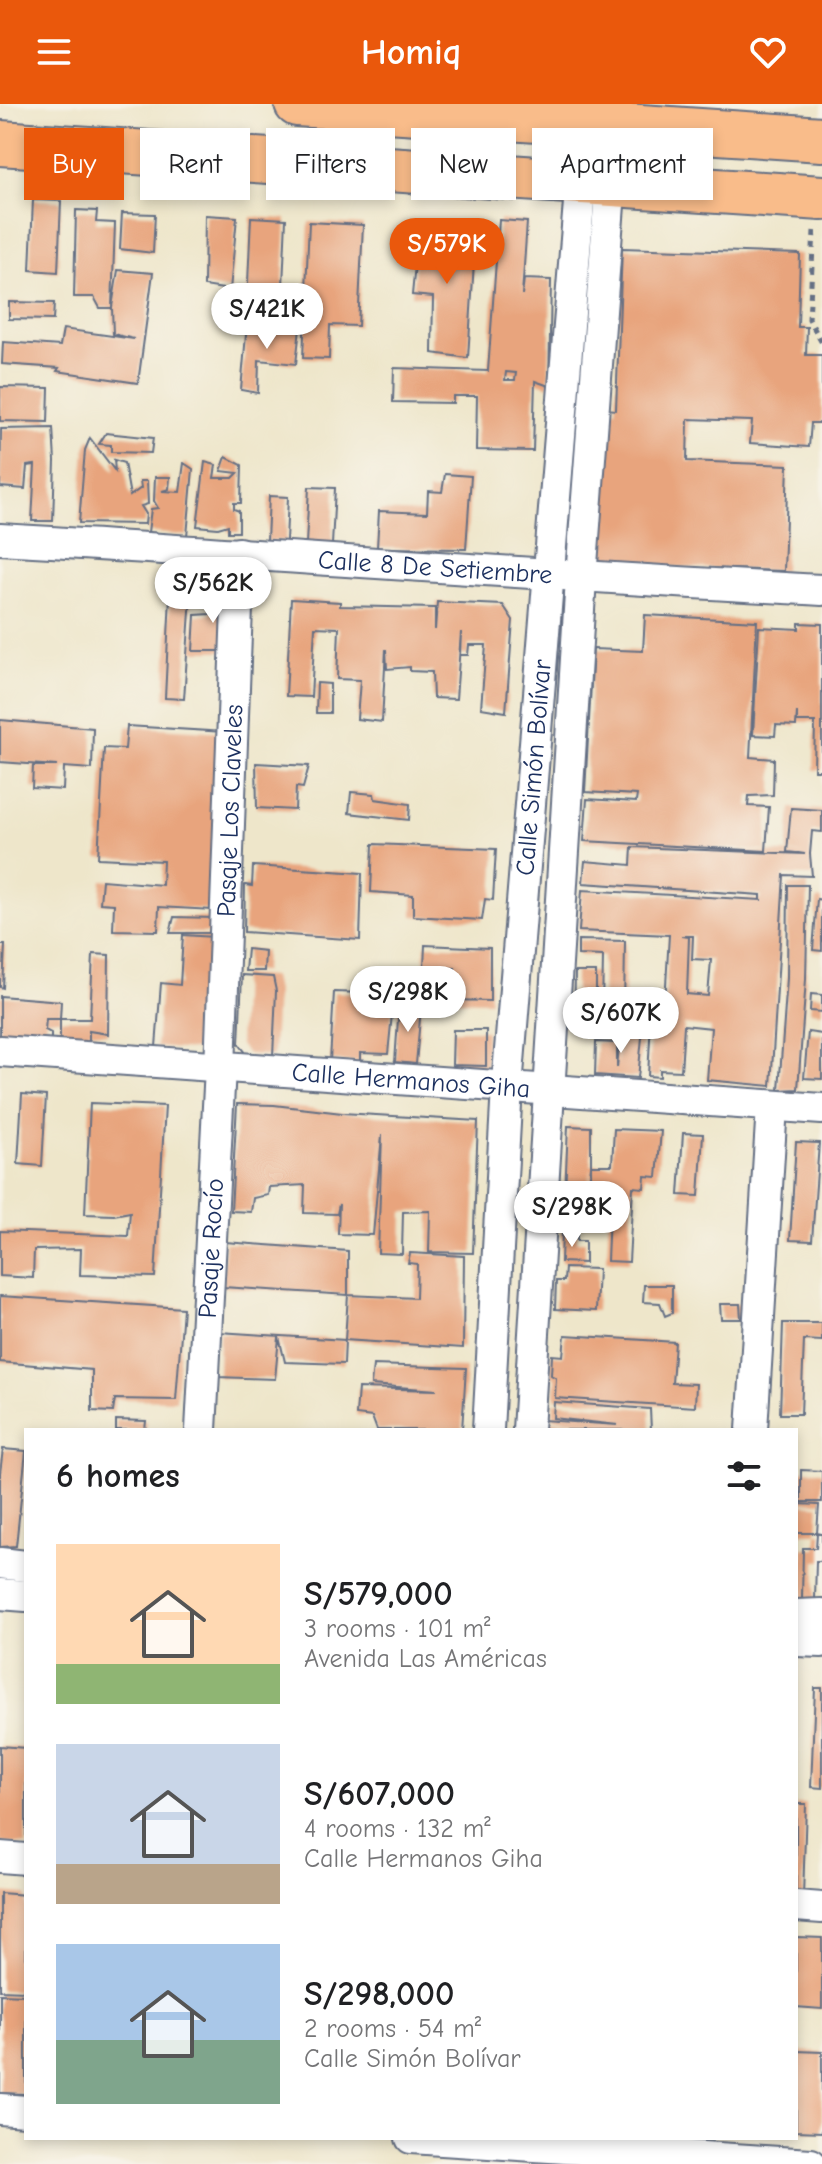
<!DOCTYPE html>
<meta charset="utf-8">
<style>
:root{--surface:#fff;--page:#f6f6f6;--text:#202124;--muted:#757577;--accent:#ea580c}
body{margin:0;font-family:"Comic Neue",sans-serif;background:var(--page);color:var(--text);height:100vh;display:flex;flex-direction:column;font-size:30px;white-space:nowrap}
*{box-sizing:border-box;margin:0}
p{font-size:26px;color:var(--muted)}
.icon{flex:none;width:44px;height:44px;fill:none;stroke:currentColor;stroke-width:2;stroke-linecap:round;stroke-linejoin:round}
.map{position:relative;flex:1;overflow:hidden}
.panel{position:absolute;left:24px;top:1324px;width:774px;height:712px;display:flex;flex-direction:column;background:var(--surface);border-radius:0px;box-shadow:0 4px 12px #0003}
.panel>*{flex:none}
.banner{position:absolute;left:24px;top:24px;width:774px;height:72px;display:flex;gap:16px}
.price{position:absolute;translate:-50% -68px;padding:0 18px;border-radius:28px;background:#fff;color:#222;font-size:26px;line-height:52px;filter:drop-shadow(0 2px 4px #0008)}
.price::after{content:'';position:absolute;left:50%;top:48px;width:24px;height:18px;margin-left:-12px;background:inherit;clip-path:polygon(0 0,100% 0,50% 100%)}
.price.current{background:var(--accent);color:#fff}
ul{padding:0;list-style:none}
li{display:flex;align-items:center;gap:24px;height:200px;padding:0 32px}
li span{display:grid;place-items:center;flex:none;width:224px;height:160px;border-radius:0px;color:#555}
li>.icon{margin-inline-start:auto}
span .icon{width:96px;height:96px;fill:#fffc;stroke-width:1}
li b{font-size:34px}
h2{display:flex;justify-content:space-between;align-items:center;height:96px;padding:0 32px;font-size:34px}
.pill{padding:0 28px;border-radius:0px;background:var(--surface);box-shadow:0 4px 12px #0003;font-size:28px;line-height:72px}
.pill.current{background:var(--accent);color:#fff}
header{display:flex;justify-content:space-between;align-items:center;height:104px;padding:0 32px;background:var(--accent);color:#fff;font-size:36px;font-weight:700}
.map>svg:first-child{display:block}
.building{fill:#e8a47d;fill-rule:evenodd}
.lines{fill:none;stroke-linecap:round;stroke-linejoin:round}
.street-casing{stroke:#656f84;stroke-width:34}
.primary-casing{stroke:#656f84;stroke-width:48}
.path{stroke:#656f84;stroke-width:5;stroke-dasharray:6 6;stroke-linecap:butt}
.street{stroke:#fff;stroke-width:30}
.primary{stroke:#f9bc8a;stroke-width:44}
.labels{text-anchor:middle;stroke-width:8;stroke-linejoin:round;paint-order:stroke}
.street-label{font-size:26px;fill:#1b2f5e;stroke:#f7f3e8}
</style>
<header><svg class="icon" aria-label="menu" viewBox="0 0 24 24"><path d="M4 6h16M4 12h16M4 18h16"/></svg>Homiq<svg class="icon" aria-label="heart" viewBox="0 0 24 24"><path d="M12 20l-8-8c-3-5 5-10 8-4 3-6 11-1 8 4z"/></svg></header>
<div class="map">
<svg width="822" height="2060" viewBox="0 0 822 2060">
<rect width="100%" height="100%" fill="#f7f3e8"/>
<filter id="ink" filterUnits="userSpaceOnUse"><feTurbulence type="fractalNoise" baseFrequency=".0125" numOctaves="2"/><feDisplacementMap in="SourceGraphic" scale="16" xChannelSelector="R" yChannelSelector="G"/><feConvolveMatrix kernelMatrix="1 2 1 2 8 2 1 2 1" color-interpolation-filters="sRGB"/></filter>
<filter id="wash" filterUnits="userSpaceOnUse"><feTurbulence type="fractalNoise" baseFrequency=".006" numOctaves="4" result="noise"/><feDisplacementMap in="SourceGraphic" scale="32" xChannelSelector="R" yChannelSelector="G"/><feGaussianBlur stdDeviation="1.8" result="paint"/><feColorMatrix in="noise" values="0 0 0 0 0 0 0 0 0 0 0 0 0 0 0 0 0 1.4 0 .05"/><feComposite in="paint" operator="in"/></filter>
<g filter="url(#wash)">
<rect width="100%" height="100%" fill="#eee6ca"/>
<g id="blocks">
<path class="building" d="M33 96 61 97 58 168 30 166Z
M76 106 97 107 96 118 115 119 112 203 118 166 153 169 138 279 57 267 59 264 2 260 3 238 60 242 63 225 134 235 113 230 112 204H100L94 193H74Z
M122 109 155 110 153 149 120 145Z
M205 111 237 113 230 186 204 182Z
M251 113 286 115 282 204 247 201Z
M499 116 527 118 522 191 524 175 551 176 549 282 535 277 533 347 476 346 477 292H453V299L393 298 394 264 488 267ZM506 268 516 269 515 276H505Z
M309 118 363 121 358 222 330 221 329 255 303 254Z
M438 123 476 126 468 254 432 249 433 193 412 191 418 129 439 131Z
M622 144 800 150 798 223H807L806 251H822V319H811L809 343 750 339 752 317 688 315 687 357 788 361 784 467 589 460 595 304 616 306Z
M9 198 54 199 53 216 9 215Z
M247 220 300 224 296 260 259 256 258 289 241 286Z
M0 283 49 284 48 318 0 317Z
M53 324 55 357 53 417H32L35 361 27 362 25 385 0 383 1 325Z
M106 329 153 334 151 349 111 348V341L99 340Z
M90 334 115 367 114 356 124 359 130 392 141 384 140 377H147L148 400 141 402 146 410 145 420 79 419 85 346Z
M226 353 242 361 241 399H234V405L239 407V428H228V421L218 424 197 422 205 358 216 361 214 374H233L238 369 221 367Z
M184 359 193 365 187 432 148 428 151 405 158 404 154 397 155 373H170L169 385 162 387 180 388Z
M445 370 471 372 466 445 377 444 379 407 427 409 428 387 442 388Z
M309 383 335 384 332 441 306 440Z
M269 392 288 393 286 437H267Z
M212 486 228 487 227 547H193L195 511 211 510Z
M170 492H191L184 595 165 594Z
M291 495 340 498V502L435 504V526L437 498 503 501 513 516 506 608 481 604 486 541H469L468 551H460L461 528 456 595 433 594 432 568 410 567V563L387 565 386 545 382 618 357 615 360 576 337 575 339 524 315 523 311 593 286 592Z
M645 511 757 517 750 653 774 655 773 691 749 692 748 702 769 703 766 747 584 737 587 695 636 698 637 691 585 688 593 545 643 547Z
M799 519 822 520V666H814L815 618H797V608L796 622 776 621 775 632 753 631 759 523 799 525Z
M317 579 330 580V609H316Z
M0 616 93 624 92 665 64 663 63 686 32 684 33 662H57L0 658Z
M127 622 225 628 213 806 159 803 158 827 113 826 114 800 100 799 102 776 162 781 163 757 98 754 104 644 125 645Z
M256 659 309 662 303 684 296 683 295 706 257 704Z
M351 688 374 690 375 695 410 700 409 716 349 709Z
M791 704 822 706V728L812 727 810 750 812 772 784 771 771 982 707 976 711 924 684 921 681 967 660 966V973L648 972 652 897 665 898 669 831 579 827 582 786 761 796V791L583 779 585 757 631 761 632 743 805 750 787 748ZM681 832H693L692 855 711 856 708 892 687 890 689 833Z
M373 740 496 745 493 796 485 795 482 816 413 812V791L371 788Z
M253 762 362 769 360 836 244 828 245 781 252 782Z
M788 781H808L806 875 798 985 779 986 787 874Z
M817 795 822 796V847L813 846Z
M174 813 214 814 212 829H170Z
M183 831 214 833 205 947 156 943 161 879 180 881Z
M578 836 625 837 624 908H602L603 852 578 851Z
M0 841H5L3 884 0 883Z
M425 841 490 844V897L452 896 455 864H424Z
M247 845 265 847 264 867H245Z
M93 850 109 851 108 930 89 927V940H60V915H90Z
M575 868H596V926H574Z
M242 871 273 873 276 887 273 952 247 950 239 940Z
M334 888 394 890 388 950 360 949V958L330 957Z
M811 890 822 891V908L810 907Z
M0 892 61 897 60 915H46L45 926 51 929V935L0 933Z
M399 901 421 903 416 960 395 958Z
M621 921 643 923 638 974 595 971 596 938 617 939V964Z
M453 926H486V962L452 961Z
M808 928 822 930V975L804 974Z
M22 990 46 992 42 1062 18 1060Z
M90 999 165 1002 155 1173 80 1171 81 1145 34 1146 33 1174 0 1172V1127L128 1132 130 1108 114 1111 85 1110Z
M237 1000 274 1001 342 1009 478 1017 473 1149 429 1148 430 1107 403 1108 402 1150 378 1149 382 1031 373 1131 338 1130 339 1100 337 1110 304 1109 305 1081 269 1083 268 1091 253 1094 251 1108 231 1107Z
M568 1022 591 1023V1061H612L614 1025 661 1027 657 1073 645 1072 644 1084 633 1083 629 1158 607 1157 609 1109 591 1108V1062L589 1080 565 1090Z
M683 1029 703 1030 699 1092 679 1091Z
M796 1038 819 1039 812 1137 790 1136Z
M562 1128H577V1137H585V1159L561 1158Z
M225 1138 348 1147V1191L223 1183Z
M410 1149 464 1152 463 1244 345 1236 348 1191 416 1194 417 1160 408 1159Z
M565 1164 598 1165 596 1207 555 1205 556 1177H564Z
M644 1181H672V1209L665 1212 660 1199 643 1198Z
M0 1192 183 1204 176 1296 115 1295 113 1308 92 1307V1266L0 1258Z
M720 1200H740L741 1215H721Z
M783 1219H822V1237L804 1236 801 1310H780Z
M219 1228 345 1236 344 1260 285 1258 279 1233 275 1275 218 1273Z
M565 1231 675 1238 672 1279 696 1280 695 1303 555 1294 556 1274 551 1271 552 1251 563 1252Z
M373 1261 466 1264 462 1326H377L372 1313 356 1311 358 1284 437 1286 371 1281Z
M554 1298 650 1305 651 1326H541L542 1316 618 1321 553 1314Z
M116 1316 146 1317 145 1326H116Z
M3 1345 26 1347 16 1442 0 1443V1369Z
M801 1366 822 1367V1398H801Z
M798 1400 819 1401 817 1429 822 1430V1457H816L815 1496H802L803 1444H816L817 1429H797Z
M815 1584H822V1684L811 1683Z
M0 1642 26 1644V1741L0 1739Z
M796 1700H806L803 1793H796Z
M0 1789 26 1791V1887L0 1886Z
M796 1833 822 1834V1905L796 1903Z
M0 1890 26 1891V1990L0 1989Z
M796 1947 822 1948V2028L796 2027Z"/>
</g>
</g>
<g filter="url(#ink)">
<use href="#blocks" fill-opacity="0" stroke="#656f84" stroke-width="2"/>
<g class="lines">
<defs>
<g id="street">
<path id="s1" d="M0 435C274 451 548 472 822 486"/>
<path id="s2" d="M0 947 822 1005"/>
<path id="s3" d="M201 1326 220 964 239 449"/>
<path id="s4" d="M488 1326 507 983 587 0"/>
<path d="M528 1326 581 474 615 21"/>
<path d="M752 1326 772 1002"/>
<path d="M0 1459 26 1462"/>
<path d="M0 1490 26 1492"/>
<path d="M796 1511 822 1510"/>
<path d="M796 1537 822 1538"/>
<path d="M0 1753 26 1755"/>
<path d="M796 1802 822 1804"/>
<path d="M0 2005 26 2007"/>
<path d="M411 2034 811 2060"/>
</g>
<path id="primary" d="M297 0 822 35
M0 39 822 94"/>
</defs>
<use href="#street" class="street-casing"/>
<use href="#primary" class="primary-casing"/>
<path class="path" d="M814 127 809 215 822 239"/>
<use href="#street" class="street"/>
<use href="#primary" class="primary"/>
</g>
</g>
<g class="labels">
<g class="street-label">
<text dy="9" stroke="none"><textPath href="#s1" startOffset="436">Calle 8 De Setiembre</textPath></text>
<text dy="9" stroke="none"><textPath href="#s4" startOffset="664">Calle Simón Bolívar</textPath></text>
<text dy="9" stroke="none"><textPath href="#s3" startOffset="620">Pasaje Los Claveles</textPath></text>
<text dy="9" stroke="none"><textPath href="#s2" startOffset="412">Calle Hermanos Giha</textPath></text>
<text dy="9" stroke="none"><textPath href="#s3" startOffset="182">Pasaje Rocío</textPath></text>
</g>
</g>
</svg>
<b class="price current" style="left:447px;top:182px">S/579K</b>
<b class="price" style="left:267px;top:247px">S/421K</b>
<b class="price" style="left:213px;top:521px">S/562K</b>
<b class="price" style="left:408px;top:930px">S/298K</b>
<b class="price" style="left:621px;top:951px">S/607K</b>
<b class="price" style="left:572px;top:1145px">S/298K</b>
<div class="banner">
<a class="pill current">Buy</a>
<a class="pill">Rent</a>
<a class="pill">Filters</a>
<a class="pill">New</a>
<a class="pill">Apartment</a>
</div>
<section class="panel">
<h2>6 homes<svg class="icon" aria-label="filters" viewBox="0 0 24 24"><path d="M4 7h16M4 17h16"/><circle cx="9" cy="7" r="2"/><circle cx="15" cy="17" r="2"/></svg></h2>
<ul>
<li><span style="background:linear-gradient(#ffd9b3 75%,#8fb573 0)"><svg class="icon" aria-label="home" viewBox="0 0 24 24"><path d="M3 11l9-7 9 7M6 9v11h12V9"/></svg></span><div><b>S/579,000</b><p>3 rooms · 101 m²</p><p>Avenida Las Américas</p></div></li>
<li><span style="background:linear-gradient(#c9d6e8 75%,#b9a48a 0)"><svg class="icon" aria-label="home" viewBox="0 0 24 24"><path d="M3 11l9-7 9 7M6 9v11h12V9"/></svg></span><div><b>S/607,000</b><p>4 rooms · 132 m²</p><p>Calle Hermanos Giha</p></div></li>
<li><span style="background:linear-gradient(#a9c7e8 60%,#7fa58c 0)"><svg class="icon" aria-label="home" viewBox="0 0 24 24"><path d="M3 11l9-7 9 7M6 9v11h12V9"/></svg></span><div><b>S/298,000</b><p>2 rooms · 54 m²</p><p>Calle Simón Bolívar</p></div></li>
</ul>
</section>
</div>
